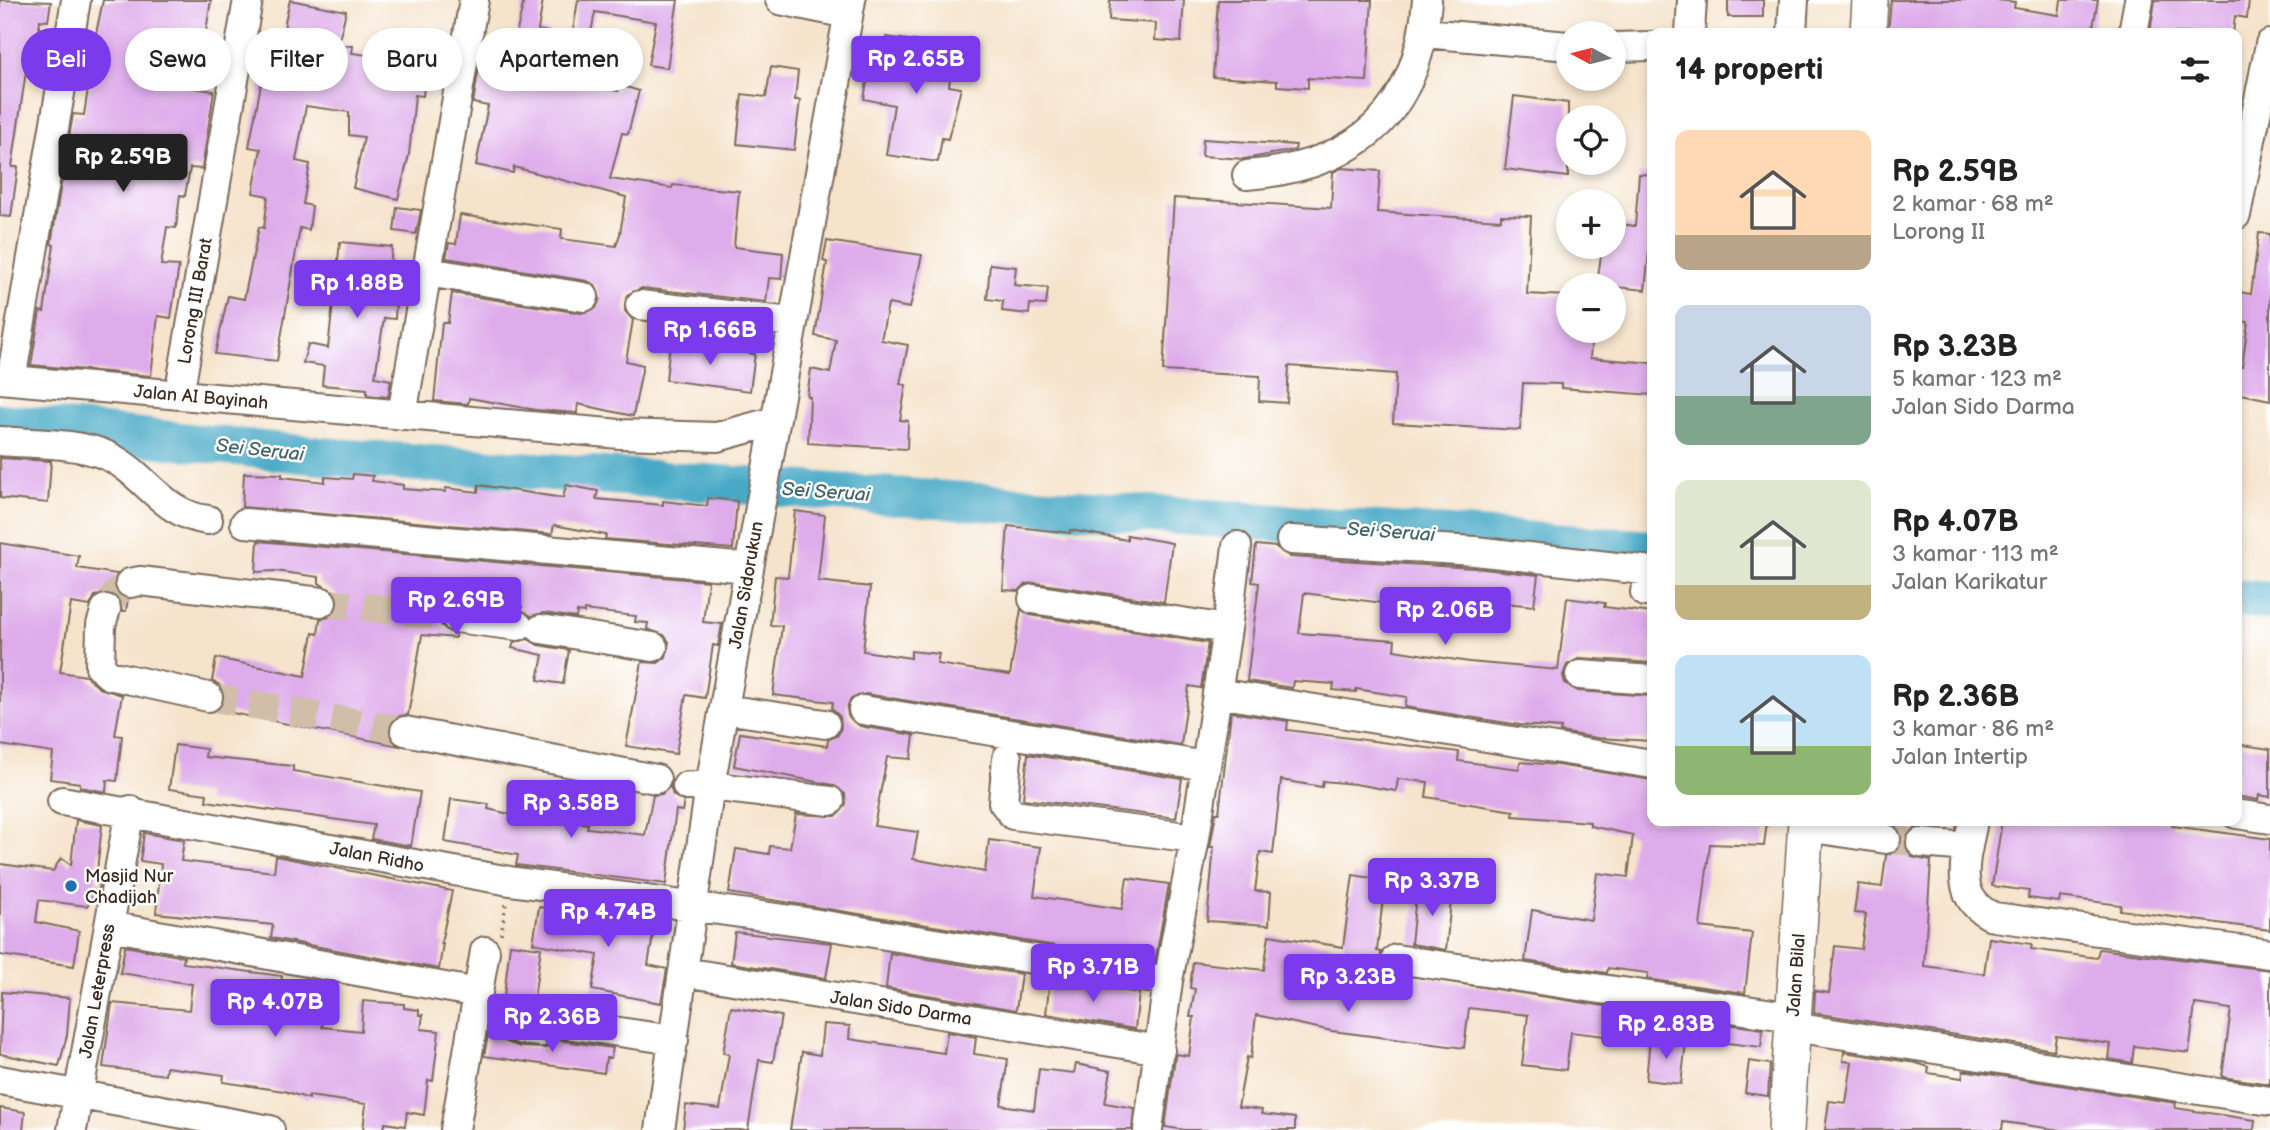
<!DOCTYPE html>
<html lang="id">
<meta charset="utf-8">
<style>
:root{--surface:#fff;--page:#f6f6f6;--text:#222;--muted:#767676;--accent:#7c3aed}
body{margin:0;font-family:"Balsamiq Sans",sans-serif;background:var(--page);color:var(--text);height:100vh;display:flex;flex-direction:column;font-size:26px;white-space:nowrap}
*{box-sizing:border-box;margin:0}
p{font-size:23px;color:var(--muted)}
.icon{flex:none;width:38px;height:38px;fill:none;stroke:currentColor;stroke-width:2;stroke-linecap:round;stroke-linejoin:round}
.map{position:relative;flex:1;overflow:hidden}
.drawer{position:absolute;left:1647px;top:28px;width:595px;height:798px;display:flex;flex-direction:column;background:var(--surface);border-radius:14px;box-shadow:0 4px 10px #0003}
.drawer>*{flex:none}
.guide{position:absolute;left:21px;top:28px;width:665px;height:63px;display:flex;gap:14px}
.needle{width:46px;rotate:277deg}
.tools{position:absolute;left:1556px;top:21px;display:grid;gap:14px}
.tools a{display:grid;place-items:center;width:70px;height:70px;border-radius:50%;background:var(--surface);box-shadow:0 4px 10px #0003;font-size:35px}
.price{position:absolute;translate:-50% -60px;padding:0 16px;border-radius:7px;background:var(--accent);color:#fff;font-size:23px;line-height:46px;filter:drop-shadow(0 2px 4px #0008)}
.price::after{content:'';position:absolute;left:50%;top:42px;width:21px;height:16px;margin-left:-10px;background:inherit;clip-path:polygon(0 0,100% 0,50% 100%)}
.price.active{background:#222;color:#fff}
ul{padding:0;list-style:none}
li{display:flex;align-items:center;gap:21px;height:175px;padding:0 28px}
li span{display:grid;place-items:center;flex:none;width:196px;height:140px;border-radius:14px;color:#555}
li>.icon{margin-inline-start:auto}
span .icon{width:84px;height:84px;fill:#fffc;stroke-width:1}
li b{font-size:30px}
h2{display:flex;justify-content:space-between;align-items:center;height:84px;padding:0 28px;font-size:30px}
.pill{padding:0 24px;border-radius:32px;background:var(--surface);box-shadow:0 4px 10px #0003;font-size:24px;line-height:63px}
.pill.active{background:var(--accent);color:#fff}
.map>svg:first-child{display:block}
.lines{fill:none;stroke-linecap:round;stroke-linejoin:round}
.river{stroke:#46a9c6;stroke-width:38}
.building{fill:#deacea}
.minor-tunnel{stroke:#d0bea8;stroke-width:28;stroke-dasharray:28 14;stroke-linecap:butt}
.minor-casing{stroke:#7c6b5b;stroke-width:32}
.major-casing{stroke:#7c6b5b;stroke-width:38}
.path{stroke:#7c6b5b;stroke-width:3.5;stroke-dasharray:2 5;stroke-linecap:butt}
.minor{stroke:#fff;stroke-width:28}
.major{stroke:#fff;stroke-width:35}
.poi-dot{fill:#1f6fb2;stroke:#fff;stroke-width:2.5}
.labels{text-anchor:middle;stroke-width:5;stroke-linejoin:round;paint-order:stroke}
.street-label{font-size:18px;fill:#3b2a1e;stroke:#fff}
.poi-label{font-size:18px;fill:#3b2a1e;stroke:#fff;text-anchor:start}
.water-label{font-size:19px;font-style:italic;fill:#40636a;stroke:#fff}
</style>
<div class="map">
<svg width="2270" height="1130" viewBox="0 0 2270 1130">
<rect width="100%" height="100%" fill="#fff"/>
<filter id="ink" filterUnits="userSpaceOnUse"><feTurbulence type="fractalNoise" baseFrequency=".0143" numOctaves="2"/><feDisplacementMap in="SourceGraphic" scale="14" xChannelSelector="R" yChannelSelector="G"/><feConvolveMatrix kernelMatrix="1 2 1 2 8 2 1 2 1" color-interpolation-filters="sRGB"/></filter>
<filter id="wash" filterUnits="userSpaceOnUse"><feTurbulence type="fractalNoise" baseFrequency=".00686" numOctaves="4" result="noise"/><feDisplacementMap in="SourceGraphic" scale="28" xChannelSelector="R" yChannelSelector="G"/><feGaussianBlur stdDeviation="1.57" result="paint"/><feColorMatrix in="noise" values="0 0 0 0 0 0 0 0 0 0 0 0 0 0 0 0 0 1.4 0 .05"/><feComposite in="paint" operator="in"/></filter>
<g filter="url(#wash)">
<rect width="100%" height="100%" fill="#f5e3cb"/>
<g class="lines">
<path class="river" d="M0 422 320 456 1652 549
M2236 598 2270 601"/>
</g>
<g id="blocks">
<path class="building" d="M0 0 51 2 48 21 40 20 34 64H27L12 167H18L11 217 0 216Z
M103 0H211L204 44 148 36 141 80 214 91 202 169 190 168 185 196 180 195 176 228 167 227 161 265 179 266 171 318 158 316 151 376 31 365 40 311 44 312 54 245 51 244 73 114 84 115 89 82 79 80 84 52 92 53Z
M290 0 346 11 338 45 353 46 352 53 427 63 423 96 415 95 409 155 398 199 353 188 364 137 349 135V112L306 106 296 161 310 164 303 204 312 206 309 230 300 228 277 361 215 354 228 296 244 299 259 227 264 228 268 196 253 193 261 149 249 147 262 79 270 56 283 60 285 22Z
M524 0H543L538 30 572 37 578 0H678L667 68 648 65 656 22 595 12 581 84 618 91 620 85 639 91 628 134 622 133 610 179 672 188 673 185 739 191 734 247 783 253 781 279 769 278 766 302 642 288 627 295 625 311 633 320 626 361 643 365 633 416 578 404 577 413 536 410 469 398 468 404 434 401 442 323H448L452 293 581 313 596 308 600 299 595 285 587 281 446 258 449 243 456 244 460 215 562 229 561 239 616 246 620 234 626 197 514 167 513 173 476 165 488 106 473 103 480 60 509 66Z
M1110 0H1184L1181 42 1155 40 1156 23 1109 20Z
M1218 0H1372L1367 81 1308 78V88L1277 86V81L1213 77Z
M1728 0H1763V17H1728Z
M1891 0H1997L2015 2 2014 8 2059 15 2061 0H2098L2092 33H1888Z
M2155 0H2249L2247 18 2235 16 2233 33H2150Z
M886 37 954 46 949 86 961 88 948 139 942 138 938 162 886 155 894 105 864 99 869 70 881 73Z
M771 67 798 71 795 100H800L794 150 737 144 742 94 766 97Z
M1514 96 1568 103V177L1505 169Z
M1203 139 1296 145 1295 150 1244 159 1202 156Z
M1341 168 1380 171 1377 212 1501 220V215L1531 216 1527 294 1568 296V331H1592L1590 358 1652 363V395L1561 388V384L1523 383 1520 430 1393 423 1396 374 1289 366 1287 403 1259 401 1260 376 1163 371 1174 198 1331 208 1333 172Z
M1639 174 1652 175V224L1645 290 1597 285 1602 247H1614V223L1635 226Z
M397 207 421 210 416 234 394 231Z
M2259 233 2270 234V400L2236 393V366L2242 367 2248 322 2236 320V304L2239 292 2251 294Z
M827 241 922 255 910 308 888 304 881 340 908 345 900 384 906 385 900 420 908 421 907 449 808 443 810 397 807 396 811 369 830 373 836 340 815 336 827 262 823 261Z
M340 242 392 247 387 298 396 299 395 319 384 318 375 377 391 380 388 397 367 395V389L322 385 324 366 303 363 308 344 328 348Z
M990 264 1016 267 1014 285 1048 288 1046 305 1030 304 1029 314 1002 311 1003 301 987 299Z
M670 343 755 354 750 391 666 380Z
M0 458 51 461 48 503 0 498Z
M244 473 282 474V477L325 482V477L352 479 353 474 373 476 372 481 403 485V489L445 492 446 488 478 492 479 485 563 498 566 485 598 491 596 499 663 505V501L707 506 708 498 737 501 733 549 605 539 606 535 554 525 552 534 242 507Z
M795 511 825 515 818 581 870 587 863 651 911 658V651L939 654 937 664 1010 675 1021 609 1030 615 1208 643 1201 688 1189 686 1181 745 866 694 851 699 847 708 848 716 860 726 914 735 911 759 887 757 874 826 918 832 913 859 985 872 989 840 1041 847 1034 896 1122 909 1127 878 1169 884 1155 962 729 893 736 849 769 854 770 846 790 848 796 814 836 816 846 804 845 794 833 785 734 766 740 733 827 746 828 740 838 735 841 727 840 717 832 709 833 702 773 695 782 626 770 625 775 576 788 577Z
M1008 526 1070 533V530L1127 540V535L1172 543 1164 602 1036 583 1026 584 1019 591 1003 590Z
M258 541 708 581 703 622 722 624 718 646 713 645 705 698 686 695 676 754 626 746 642 662 658 663 666 657 669 642 664 635 647 629 648 623 635 622 636 616 584 610V613L577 612 576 618 544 613 531 616 521 610 522 607 459 598 458 602 443 607 440 617 441 625 455 635V638L422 635 408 715 399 716 389 727 390 737 399 746 217 710 224 700 220 685 212 681 216 658 305 676 313 633 318 634 320 619 329 617 338 605 337 595 319 583V577L275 571 256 572Z
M0 543 79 556 77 568 117 574 114 587 118 594 128 599 126 611H122L119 598 110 593 95 596 90 606 71 603 60 672 86 676 99 688 122 695 115 735 122 736 117 781 107 780 106 792 80 787V783L50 779 53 753 0 745Z
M1256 545 1276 547 1290 557 1474 568 1538 575 1534 606 1426 595 1425 601 1384 595 1383 603 1304 593 1299 633 1395 640 1394 650 1469 662 1558 670 1567 598 1605 603 1604 607 1652 613V663L1580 658 1567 665 1563 675 1565 683 1578 691 1652 696V741L1597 738 1560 732 1561 728 1520 725 1405 707 1407 697 1356 689V692L1333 690 1334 684 1293 681 1292 688 1247 681 1259 583 1252 582Z
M528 639 538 645 569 650 563 684 538 680 543 655 512 648 514 642Z
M1231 712 1288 721 1287 730 1459 752 1458 761 1519 769 1520 762 1557 765 1652 780 1648 821H1767L1764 846 1710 844 1700 927 1752 933 1745 993 1647 979 1648 973 1608 968 1607 973 1525 961 1532 910 1591 920 1597 873 1628 877 1633 835 1590 826V822L1513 816 1514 811 1426 797 1428 782 1398 779 1396 791 1355 784 1323 781 1322 787 1281 780 1273 854 1260 852 1255 891 1271 892 1269 925 1207 921 1214 847H1210L1216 813H1219Z
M2236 744 2270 749V797L2259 795 2258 800 2236 796Z
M175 745 206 749 205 757 293 766V771L420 792 411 846 371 839 374 825 206 801 207 794 169 789Z
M1028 754 1182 779 1176 818 1023 799Z
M670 786 673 795 684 802 682 811 676 810 666 884 516 865 518 855 445 842 451 799 489 804 488 809 526 818 527 813 588 824 587 828 645 835 653 795 662 794Z
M76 820 102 825 96 880 100 883 99 887 87 906 39 900 36 922 79 931 74 966 0 955V864L53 871 61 858 71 865Z
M1891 821H1926L1925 827 1915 828 1908 833 1904 842 1912 857 1931 861 1924 966 1984 974 1989 938 2032 944 2031 949 2097 958 2099 949 2270 970V1084L2222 1077 2231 1009 2195 1004 2189 1053 2134 1046 2132 1063 2109 1059 2111 1044 2056 1036 2054 1050 1814 1013 1815 991 1829 993 1835 946 1861 949 1866 914 1854 913 1858 884 1882 887 1886 855 1899 850 1902 841 1901 832Z
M2002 821H2173L2172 826 2270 839V930L2120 910 2121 905 2060 897 2059 902 2028 898 2029 891 1992 886Z
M144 833 184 840 181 861 274 872 276 856 452 891 441 943H443L439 969 271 938 273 925 156 913 161 864 140 861Z
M1353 875 1385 880 1377 951 1381 952 1380 964 1386 972 1643 1012 1639 1040 1571 1032 1566 1070 1522 1065 1528 1015 1469 1008 1464 1048 1332 1031 1256 1015 1251 1058 1247 1057 1238 1107 1262 1110 1261 1114 1295 1118V1130H1185L1165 1127 1175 1057 1176 1054 1189 1056 1194 1017H1190L1195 989 1190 988 1193 962 1264 970 1269 935 1343 947Z
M1417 886 1452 890 1446 950 1411 944Z
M539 907 605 918 606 911 656 918 648 965 667 969 661 1003 592 990 598 955 533 943Z
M735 932 832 943 826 978 731 963Z
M510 944 541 948 532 1014 516 1010 504 996Z
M125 946 184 957 183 963 282 976 281 981 329 989 322 1027 361 1031 363 1001 404 1004V1008L419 1010V1015H423L421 1029 439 1031 433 1081 428 1080 424 1115 407 1112 405 1126 385 1123 384 1130H363L366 1104 309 1096V1099L284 1091 223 1082 224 1075 166 1067 165 1075 103 1067 112 1003 189 1010 192 984 120 973Z
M890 953 1021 974 1016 1010 886 988Z
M1050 979 1139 993 1135 1029 1046 1014Z
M2 992 70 998 67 1035 59 1066 0 1054Z
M731 1007 781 1016 773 1062 759 1060 748 1130H683L686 1105 720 1109 729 1054 723 1053Z
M1677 1017 1763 1029 1761 1047 1675 1037Z
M823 1024 850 1026 849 1039 944 1053 947 1032 976 1037 974 1054 1008 1059 1001 1105 1034 1110 1039 1069 1074 1073 1076 1064 1111 1071 1105 1103 1134 1108 1132 1130H790L802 1052 820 1055Z
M489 1030 498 1039 520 1047 546 1048 558 1040 613 1048 611 1058H606L604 1073 484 1056Z
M1650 1039 1686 1043 1681 1084 1646 1080Z
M1844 1052 1916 1063 1929 1067 1928 1073 1962 1078 1963 1071H1969L2176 1103 2175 1108 2255 1120 2254 1130H2061L2003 1122 2002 1130H1825L1829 1101 1846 1103 1852 1062 1843 1061Z
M1749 1061 1770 1064 1768 1096 1745 1093Z
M0 1108 25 1112 23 1130H0Z"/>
</g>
</g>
<g filter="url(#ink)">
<use href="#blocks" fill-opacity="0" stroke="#7c6b5b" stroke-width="2"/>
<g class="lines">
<path class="minor-tunnel" d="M322 602 456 618
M106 609 116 593 130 583
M208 697 405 731
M1886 839 1921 843"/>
<defs>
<path id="minor" d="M780 0 848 14
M1425 33 1568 46
M1690 33 1692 0
M1792 33 1794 0
M2133 33 2139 0
M1614 47 1652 46
M1247 175C1358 166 1419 112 1427 0
M2236 215 2270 44
M427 272 584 297
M640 305 792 322
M0 379 620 434 717 437 775 421
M11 380 76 0
M179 395 248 0
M402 415 474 0
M0 441C34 444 77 442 108 456 146 474 163 515 208 520
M245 523 748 568
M1291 540 1475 551 1652 571
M130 583 140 581 322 602
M1645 592H1652
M1033 599 1227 629 1195 838 1168 981 1148 1130
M106 609 101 625 100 667 109 675 208 697
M456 618 518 626
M541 629 653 647
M1227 629 1237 546
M1580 675 1652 680
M1217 693 1652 764
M724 709 825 724
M863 710 1206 766
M405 731 656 779
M1007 758 1003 802 1013 815 1195 838
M687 786H710L830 801
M62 801 510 881 806 922 1168 981
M2236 814 2270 819
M1973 821C1966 858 1951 899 1994 917L2270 954
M1806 827 1886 839
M1921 843 1968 847
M109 926 478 993
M1396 959 1793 1017
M684 972 1160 1050
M498 1011 504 1023 522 1030 541 1032 548 1024 558 1023 674 1040
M1793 1027 2270 1101
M0 1080 270 1130
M72 1130 130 810
M455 1130 485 951
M660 1130 710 786 851 0"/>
<path id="major" d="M1868 33 1870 0
M1786 1130 1806 821"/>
</defs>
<use href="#minor" class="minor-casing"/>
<use href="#major" class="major-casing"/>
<path class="path" d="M501 934 506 904"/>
<use href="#minor" class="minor"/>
<use href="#major" class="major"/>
</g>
</g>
<circle class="poi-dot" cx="71" cy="886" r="7"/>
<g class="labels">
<g class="street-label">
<text transform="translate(195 301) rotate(-80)" y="6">Lorong III Barat</text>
<text transform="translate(201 397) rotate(5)" y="6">Jalan AI Bayinah</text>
<text transform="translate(746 585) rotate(-80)" y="6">Jalan Sidorukun</text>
<text transform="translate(377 857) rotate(11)" y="6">Jalan Ridho</text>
<text transform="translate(1796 975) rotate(-86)" y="6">Jalan Bilal</text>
<text transform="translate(97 991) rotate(-80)" y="6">Jalan Leterpress</text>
<text transform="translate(901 1008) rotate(9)" y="6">Jalan Sido Darma</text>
</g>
<g class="poi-label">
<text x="85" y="882">Masjid Nur<tspan x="85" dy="21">Chadijah</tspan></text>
</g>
<g class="water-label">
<text transform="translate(260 449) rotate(6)" y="7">Sei Seruai</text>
<text transform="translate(826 491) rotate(4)" y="7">Sei Seruai</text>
<text transform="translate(1391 531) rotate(4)" y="7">Sei Seruai</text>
</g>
</g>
</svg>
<div class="tools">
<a><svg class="needle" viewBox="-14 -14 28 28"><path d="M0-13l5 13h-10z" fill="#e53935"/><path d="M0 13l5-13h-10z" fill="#767676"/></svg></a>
<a><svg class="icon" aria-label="locate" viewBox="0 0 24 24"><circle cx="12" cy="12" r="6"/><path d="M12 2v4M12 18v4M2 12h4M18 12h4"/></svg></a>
<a>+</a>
<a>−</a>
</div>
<b class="price" style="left:916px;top:96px">Rp 2.65B</b>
<b class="price active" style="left:123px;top:194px">Rp 2.59B</b>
<b class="price" style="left:357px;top:320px">Rp 1.88B</b>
<b class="price" style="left:710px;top:367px">Rp 1.66B</b>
<b class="price" style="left:456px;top:637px">Rp 2.69B</b>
<b class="price" style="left:1445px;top:647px">Rp 2.06B</b>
<b class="price" style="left:571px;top:840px">Rp 3.58B</b>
<b class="price" style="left:1432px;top:918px">Rp 3.37B</b>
<b class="price" style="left:608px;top:949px">Rp 4.74B</b>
<b class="price" style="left:1093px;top:1004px">Rp 3.71B</b>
<b class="price" style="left:1348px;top:1014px">Rp 3.23B</b>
<b class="price" style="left:275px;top:1039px">Rp 4.07B</b>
<b class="price" style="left:552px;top:1054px">Rp 2.36B</b>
<b class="price" style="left:1666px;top:1061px">Rp 2.83B</b>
<div class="guide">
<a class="pill active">Beli</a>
<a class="pill">Sewa</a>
<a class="pill">Filter</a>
<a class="pill">Baru</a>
<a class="pill">Apartemen</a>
</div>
<section class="drawer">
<h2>14 properti<svg class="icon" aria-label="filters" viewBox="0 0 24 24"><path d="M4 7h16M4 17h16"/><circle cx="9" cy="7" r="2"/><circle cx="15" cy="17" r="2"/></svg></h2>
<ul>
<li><span style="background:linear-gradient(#ffd9b3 75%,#b9a48a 0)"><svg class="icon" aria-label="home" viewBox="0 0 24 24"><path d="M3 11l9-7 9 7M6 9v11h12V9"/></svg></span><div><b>Rp 2.59B</b><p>2 kamar · 68 m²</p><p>Lorong II</p></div></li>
<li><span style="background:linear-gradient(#c9d6e8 65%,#7fa58c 0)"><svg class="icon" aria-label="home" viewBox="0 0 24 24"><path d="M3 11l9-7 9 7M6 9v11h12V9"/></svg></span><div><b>Rp 3.23B</b><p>5 kamar · 123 m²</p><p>Jalan Sido Darma</p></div></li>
<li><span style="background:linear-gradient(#dfe7d0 75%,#c2b280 0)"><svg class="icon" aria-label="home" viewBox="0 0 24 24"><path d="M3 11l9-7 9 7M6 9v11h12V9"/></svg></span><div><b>Rp 4.07B</b><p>3 kamar · 113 m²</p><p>Jalan Karikatur</p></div></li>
<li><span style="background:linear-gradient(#bfe0f5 65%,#8fb573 0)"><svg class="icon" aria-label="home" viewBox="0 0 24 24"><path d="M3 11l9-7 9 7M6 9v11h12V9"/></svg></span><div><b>Rp 2.36B</b><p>3 kamar · 86 m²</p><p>Jalan Intertip</p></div></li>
</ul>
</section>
</div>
